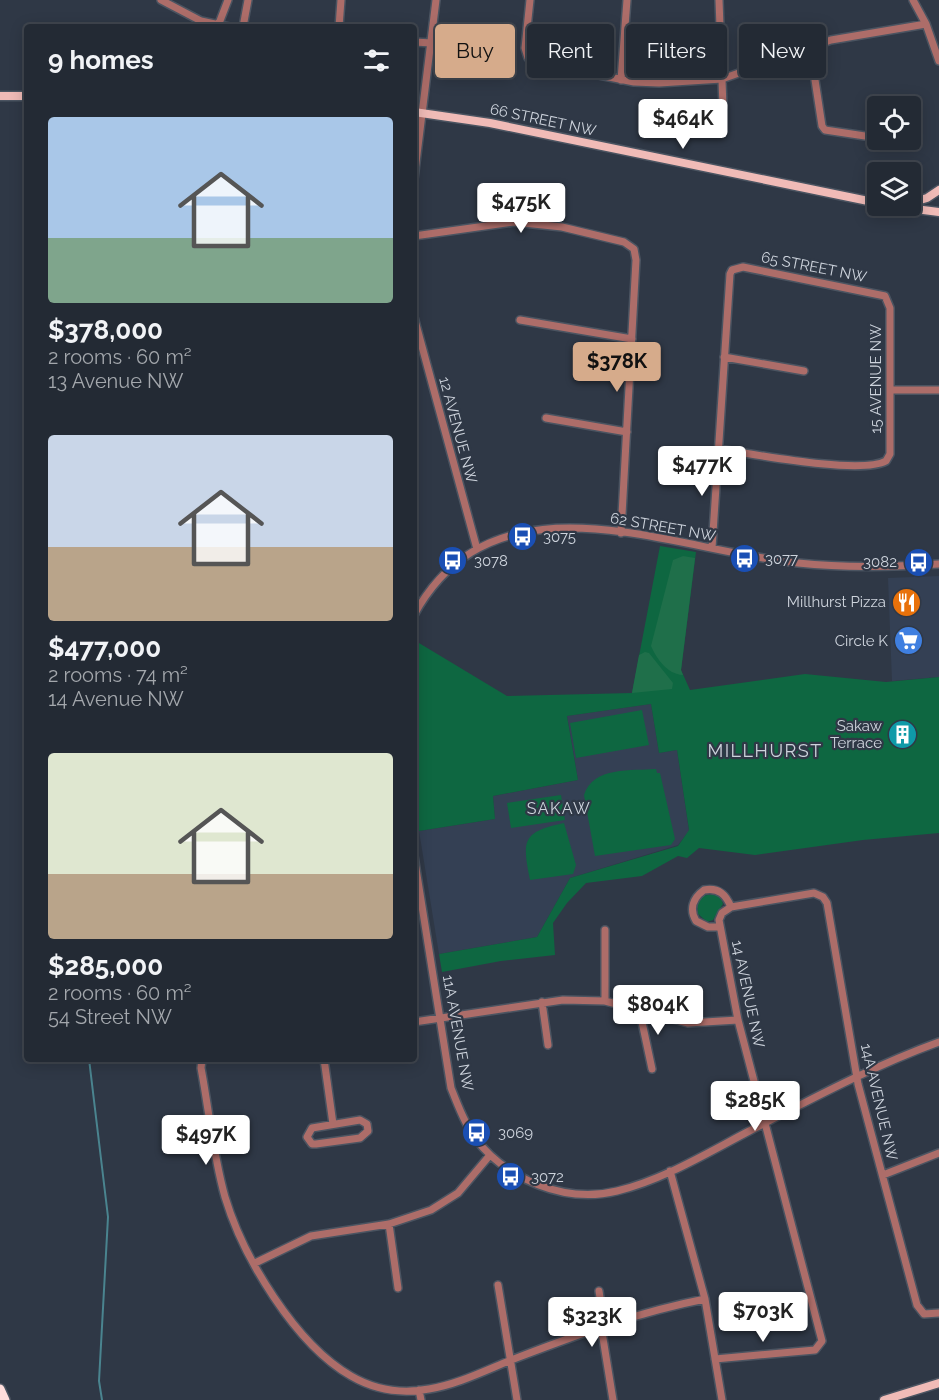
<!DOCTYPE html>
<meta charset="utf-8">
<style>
:root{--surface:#232a34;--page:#2b323c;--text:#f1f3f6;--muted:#a3a7ac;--line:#40464f;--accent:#d6ab8b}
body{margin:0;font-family:Raleway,sans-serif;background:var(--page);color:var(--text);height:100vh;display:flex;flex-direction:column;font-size:22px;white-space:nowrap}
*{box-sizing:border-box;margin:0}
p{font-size:20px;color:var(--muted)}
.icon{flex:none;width:33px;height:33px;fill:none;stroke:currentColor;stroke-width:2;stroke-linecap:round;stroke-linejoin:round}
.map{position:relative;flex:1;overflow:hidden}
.sheet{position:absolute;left:24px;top:24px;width:393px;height:1038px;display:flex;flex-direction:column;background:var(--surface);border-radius:6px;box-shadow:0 3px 15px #0003,0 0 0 2px var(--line)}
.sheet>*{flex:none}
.guide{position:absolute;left:435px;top:24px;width:414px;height:54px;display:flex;gap:12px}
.controls{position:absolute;left:867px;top:96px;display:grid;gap:12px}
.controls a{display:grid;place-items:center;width:54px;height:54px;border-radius:6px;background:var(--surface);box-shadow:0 3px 15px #0003,0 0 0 2px var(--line);font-size:30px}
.price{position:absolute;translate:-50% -51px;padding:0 14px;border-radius:6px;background:#fff;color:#222;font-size:20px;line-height:39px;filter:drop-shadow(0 2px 3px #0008)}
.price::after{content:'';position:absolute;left:50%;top:36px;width:18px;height:14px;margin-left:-9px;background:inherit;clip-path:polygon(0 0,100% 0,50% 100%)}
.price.on{background:var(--accent);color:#111}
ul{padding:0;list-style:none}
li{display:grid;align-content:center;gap:12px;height:318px;padding:0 24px}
li span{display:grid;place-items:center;height:186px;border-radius:6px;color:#555}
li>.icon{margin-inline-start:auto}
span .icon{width:108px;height:108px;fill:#fffc;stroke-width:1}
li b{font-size:26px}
h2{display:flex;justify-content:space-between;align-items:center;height:72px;padding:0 24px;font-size:26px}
.tag{padding:0 21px;border-radius:6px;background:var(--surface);box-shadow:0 3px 15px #0003,0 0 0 2px var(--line);font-size:21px;line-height:54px}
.tag.on{background:var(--accent);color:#111}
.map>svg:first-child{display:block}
.built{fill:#344054}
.green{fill:#0e6741}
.forest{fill:#1f6f4a}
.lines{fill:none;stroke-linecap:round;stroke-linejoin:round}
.stream{stroke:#4a848f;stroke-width:2}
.minor-casing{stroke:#4b5461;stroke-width:10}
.major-casing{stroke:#4b5461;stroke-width:11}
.highway-casing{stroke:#4b5461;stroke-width:12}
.minor{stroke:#ad6d69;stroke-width:7}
.major{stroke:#f0bbb7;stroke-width:8}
.highway{stroke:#ffdedc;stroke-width:9}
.labels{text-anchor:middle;stroke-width:4.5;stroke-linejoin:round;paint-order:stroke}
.street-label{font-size:15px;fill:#cdd3dc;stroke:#2f3846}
.poi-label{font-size:15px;fill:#cdd3dc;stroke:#2f3846;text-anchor:start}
.neighbourhood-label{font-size:16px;letter-spacing:1.5px;fill:#cdd3dc;stroke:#2f3846}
.quarter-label{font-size:18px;letter-spacing:1.5px;fill:#cdd3dc;stroke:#2f3846}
</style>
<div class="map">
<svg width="939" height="1400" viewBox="0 0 939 1400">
<rect width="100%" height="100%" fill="#2f3846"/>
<path class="built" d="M939 576V677L892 681 888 578Z
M651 704 659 753 677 750 689 831 678 845 570 878 537 937 439 954 419 831 495 819 493 796 578 780 567 716Z"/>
<path class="green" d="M660 546 696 552 681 670 690 690 805 674 886 682 939 677V833L863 840 755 855 699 848 687 858 678 856 642 876 586 883 567 903 553 923 555 955 501 961 442 972 439 954 537 937 570 878 678 846 689 830 677 750 659 753 651 704 567 716 578 780 493 796 495 819 419 831 414 799V640L507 696 632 693Z
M642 710 649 745 576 758 570 723Z
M656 769 657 773H660L675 839 671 845 595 856 584 795C593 766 632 771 656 769Z
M561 795 565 820 511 828 507 803Z
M564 823 576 865 573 874 530 880C522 840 522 832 564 823Z
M712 894 721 897 723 904 713 920 707 922 698 914 697 905 703 896Z"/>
<path class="forest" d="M683 556 695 558 681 670 683 675C667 674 657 659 651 646L673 560Z
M645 652 649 653 673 683 672 689 632 693 639 655Z"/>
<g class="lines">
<path class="stream" d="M89 1059 108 1217 99 1381 102 1400"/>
<defs>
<path id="minor" d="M161 0 201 21 229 27
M530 0 525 48 528 58 539 63 634 82 659 83 722 79 831 40 926 24
M719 0 723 107
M913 0 926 24 939 61
M218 26 228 0
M243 27 248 0
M339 27 341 0
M414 42 432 43
M810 47 822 126 825 130 865 136 878 135
M621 80 627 0
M414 179 436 0
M414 236 514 222 562 227 624 242 634 249 636 260 621 533
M414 317 477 549
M520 320 632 339
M724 357 804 371
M890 390H939
M546 418 627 432
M712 548 730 274 732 270 743 267 885 296 890 308V454L886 461C860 475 753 454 719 449
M414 615C495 467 670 550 798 563 844 568 892 567 939 564
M414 856 451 1088C458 1105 464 1123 475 1138 506 1179 565 1204 617 1191 667 1179 715 1148 761 1125 819 1095 878 1064 939 1042
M719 927H708L696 921C689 909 693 898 704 890 719 887 726 895 731 907
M605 930V1001
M542 1002 548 1045
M639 1008 652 1069
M414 1022 563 1000 605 1001 688 1023 738 1020
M202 1059 201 1068C209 1110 213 1155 225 1197 243 1257 295 1344 351 1376 375 1390 402 1394 429 1389 460 1384 490 1368 519 1357 582 1333 639 1312 705 1299
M324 1059 333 1124
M360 1120 367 1124 368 1131 360 1138 316 1144H312L307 1137 312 1128Z
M670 1171 705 1299 722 1400
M883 1175 939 1153
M389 1224 398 1288
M255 1263 311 1236 389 1224 431 1210 458 1193 490 1155
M498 1285 517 1400
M599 1291 603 1317 602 1332 613 1400
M715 1359 815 1350 822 1341 738 1020 719 920 722 913 731 907 814 893 823 897 827 903 858 1084 917 1305 924 1314 939 1313
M419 1390 421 1400"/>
<path id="major" d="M0 96H27
M414 112 490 123 878 203
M910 203 927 198 939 190
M892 206 939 212
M884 1400 939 1383"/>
<path id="highway" d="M0 1389 5 1400"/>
</defs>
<use href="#minor" class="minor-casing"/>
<use href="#major" class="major-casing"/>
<use href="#highway" class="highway-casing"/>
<use href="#minor" class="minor"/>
<use href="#major" class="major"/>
<use href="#highway" class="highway"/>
</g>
<defs>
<symbol id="bus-disc" viewBox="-11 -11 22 22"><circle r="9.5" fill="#1a4fb4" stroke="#2f3846"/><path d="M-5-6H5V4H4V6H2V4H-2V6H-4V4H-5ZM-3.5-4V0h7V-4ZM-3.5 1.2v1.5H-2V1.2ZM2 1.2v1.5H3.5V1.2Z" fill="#fff"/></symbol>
<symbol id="restaurant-disc" viewBox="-11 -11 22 22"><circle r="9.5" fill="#e8710a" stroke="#2f3846"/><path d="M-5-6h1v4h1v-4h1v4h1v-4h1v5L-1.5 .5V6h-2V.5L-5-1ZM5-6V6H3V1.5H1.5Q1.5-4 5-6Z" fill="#fff"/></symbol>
<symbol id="supermarket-disc" viewBox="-11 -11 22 22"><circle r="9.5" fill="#3f7fe0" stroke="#2f3846"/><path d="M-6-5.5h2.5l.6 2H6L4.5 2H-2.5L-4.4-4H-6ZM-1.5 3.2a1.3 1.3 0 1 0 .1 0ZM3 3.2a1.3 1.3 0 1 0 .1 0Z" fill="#fff"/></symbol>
<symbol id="building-disc" viewBox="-11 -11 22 22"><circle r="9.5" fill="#0f9aa8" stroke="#2f3846"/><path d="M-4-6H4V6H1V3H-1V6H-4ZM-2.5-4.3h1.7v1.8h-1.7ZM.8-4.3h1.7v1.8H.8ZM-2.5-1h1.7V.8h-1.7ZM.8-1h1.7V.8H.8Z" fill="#fff"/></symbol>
</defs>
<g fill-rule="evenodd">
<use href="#bus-disc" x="506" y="520" width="33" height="33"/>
<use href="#bus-disc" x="728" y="542" width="33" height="33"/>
<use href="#bus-disc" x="436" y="544" width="33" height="33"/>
<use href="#bus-disc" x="902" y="546" width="33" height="33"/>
<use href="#restaurant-disc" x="890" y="586" width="33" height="33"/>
<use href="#supermarket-disc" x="892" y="624" width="33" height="33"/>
<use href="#building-disc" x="886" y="718" width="33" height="33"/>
<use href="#bus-disc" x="460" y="1116" width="33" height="33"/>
<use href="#bus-disc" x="494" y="1160" width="33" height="33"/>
</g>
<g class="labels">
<g class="street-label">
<text transform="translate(543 120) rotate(12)" y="5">66 STREET NW</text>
<text transform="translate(814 267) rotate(11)" y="5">65 STREET NW</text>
<text transform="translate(876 379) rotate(-90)" y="5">15 AVENUE NW</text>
<text transform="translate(458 430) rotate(75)" y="5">12 AVENUE NW</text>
<text transform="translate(663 527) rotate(10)" y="5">62 STREET NW</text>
<text transform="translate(748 994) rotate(78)" y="5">14 AVENUE NW</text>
<text transform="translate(458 1033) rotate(80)" y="5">11A AVENUE NW</text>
<text transform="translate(879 1102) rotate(77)" y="5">14A AVENUE NW</text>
</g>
<g class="poi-label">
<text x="543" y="542">3075</text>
<text x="765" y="564">3077</text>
<text x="474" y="566">3078</text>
<text x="897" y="567" text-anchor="end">3082</text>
<text x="886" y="607" text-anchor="end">Millhurst Pizza</text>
<text x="888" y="646" text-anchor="end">Circle K</text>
<text x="882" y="731" text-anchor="end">Sakaw<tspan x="882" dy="17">Terrace</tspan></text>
<text x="498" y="1138">3069</text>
<text x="531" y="1182">3072</text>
</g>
<g class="neighbourhood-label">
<text x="559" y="814">SAKAW</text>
</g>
<g class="quarter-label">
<text x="765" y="757">MILLHURST</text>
</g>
</g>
</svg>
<div class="controls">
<a><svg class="icon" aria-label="locate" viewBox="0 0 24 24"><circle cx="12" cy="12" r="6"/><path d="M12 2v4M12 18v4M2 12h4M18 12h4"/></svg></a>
<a><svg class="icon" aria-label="layers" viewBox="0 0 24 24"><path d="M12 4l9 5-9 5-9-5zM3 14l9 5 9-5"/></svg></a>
</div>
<b class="price" style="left:683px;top:150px">$464K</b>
<b class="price" style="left:521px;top:234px">$475K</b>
<b class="price on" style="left:617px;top:393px">$378K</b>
<b class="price" style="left:702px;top:497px">$477K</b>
<b class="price" style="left:658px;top:1036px">$804K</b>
<b class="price" style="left:755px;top:1132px">$285K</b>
<b class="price" style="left:206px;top:1166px">$497K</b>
<b class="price" style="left:763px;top:1343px">$703K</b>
<b class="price" style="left:592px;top:1348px">$323K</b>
<div class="guide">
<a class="tag on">Buy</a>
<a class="tag">Rent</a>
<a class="tag">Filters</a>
<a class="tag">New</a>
</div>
<section class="sheet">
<h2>9 homes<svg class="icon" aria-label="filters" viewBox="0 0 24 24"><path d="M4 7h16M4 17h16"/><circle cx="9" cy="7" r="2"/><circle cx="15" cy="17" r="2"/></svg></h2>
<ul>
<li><span style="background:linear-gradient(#a9c7e8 65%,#7fa58c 0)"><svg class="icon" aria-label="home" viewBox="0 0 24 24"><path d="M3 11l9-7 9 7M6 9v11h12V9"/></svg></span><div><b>$378,000</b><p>2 rooms · 60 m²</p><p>13 Avenue NW</p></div></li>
<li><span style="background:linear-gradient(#c9d6e8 60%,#b9a48a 0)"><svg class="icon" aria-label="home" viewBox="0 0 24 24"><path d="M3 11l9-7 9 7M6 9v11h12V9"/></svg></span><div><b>$477,000</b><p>2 rooms · 74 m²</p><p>14 Avenue NW</p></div></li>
<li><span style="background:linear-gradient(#dfe7d0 65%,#b9a48a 0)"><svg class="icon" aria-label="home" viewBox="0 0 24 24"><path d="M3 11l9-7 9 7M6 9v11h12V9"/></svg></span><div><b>$285,000</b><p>2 rooms · 60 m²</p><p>54 Street NW</p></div></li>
</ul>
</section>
</div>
